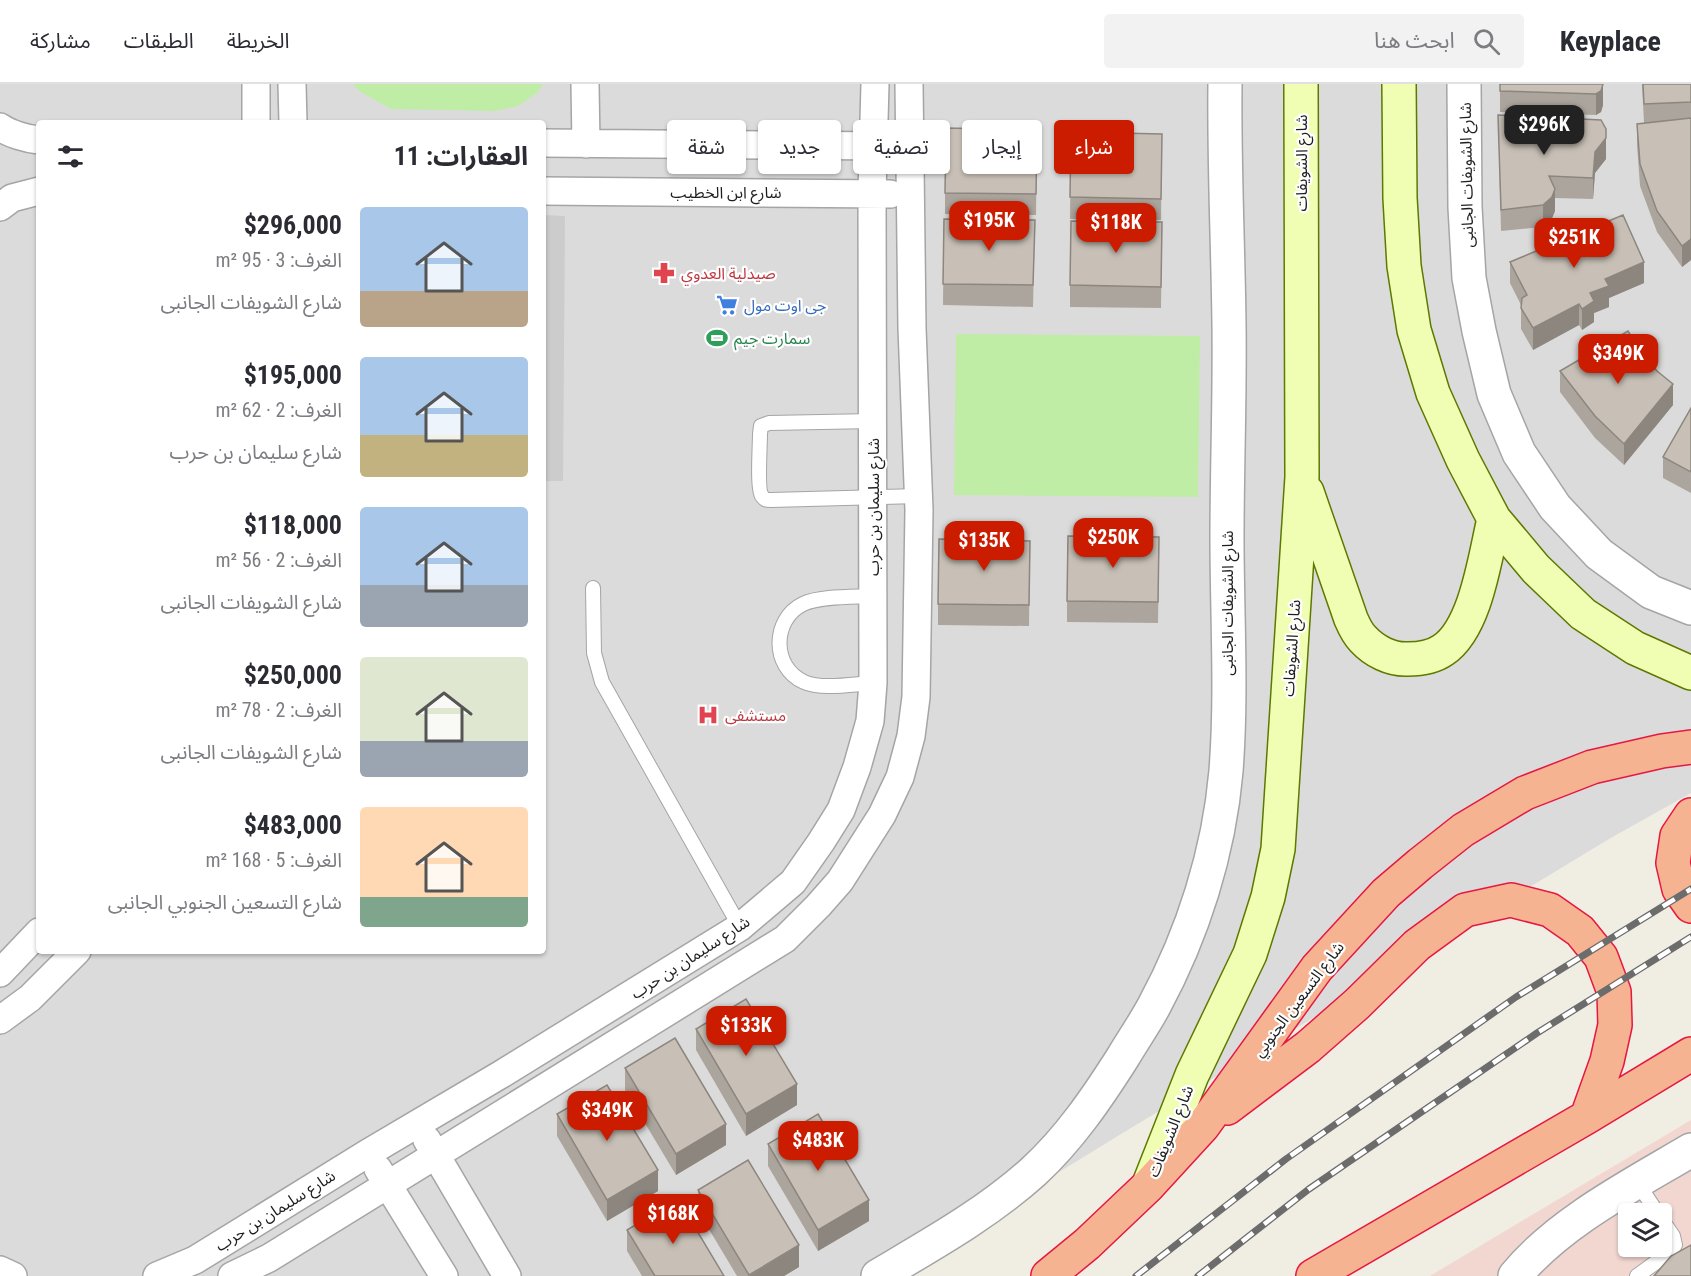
<!DOCTYPE html>
<html lang="ar">
<meta charset="utf-8">
<style>
:root{--surface:#fff;--page:#f2f2f3;--text:#2b2b33;--muted:#7c7c81;--line:#e1e1e2;--accent:#cb1c00}
body{margin:0;font-family:"Roboto Condensed","Noto Sans Arabic",sans-serif;background:var(--page);color:var(--text);direction:rtl;height:100vh;display:flex;flex-direction:column;font-size:22px;white-space:nowrap}
*{box-sizing:border-box;margin:0}
p{font-size:20px;color:var(--muted)}
.icon{flex:none;width:33px;height:33px;fill:none;stroke:currentColor;stroke-width:2;stroke-linecap:round;stroke-linejoin:round}
.map{position:relative;flex:1;overflow:hidden;direction:ltr}
.sheet{position:absolute;left:36px;top:36px;width:510px;height:834px;display:flex;flex-direction:column;background:var(--surface);border-radius:6px;box-shadow:0 2px 4px #0004;direction:rtl}
.sheet>*{flex:none}
.hud{position:absolute;left:564px;top:36px;width:570px;height:54px;direction:rtl;display:flex;gap:12px}
.buttons{position:absolute;left:1618px;top:1119px;display:grid;gap:12px}
.buttons a{display:grid;place-items:center;width:54px;height:54px;border-radius:6px;background:var(--surface);box-shadow:0 2px 4px #0004;font-size:30px}
.price{position:absolute;translate:-50% -51px;padding:0 14px;border-radius:12px;background:var(--accent);color:#fff;font-size:20px;line-height:39px;filter:drop-shadow(0 2px 3px #0008)}
.price::after{content:'';position:absolute;left:50%;top:36px;width:18px;height:14px;margin-left:-9px;background:inherit;clip-path:polygon(0 0,100% 0,50% 100%)}
.price.selected{background:#222;color:#fff}
ul{padding:0;list-style:none}
li{display:flex;align-items:center;gap:18px;height:150px;padding:0 18px}
li span{display:grid;place-items:center;flex:none;width:168px;height:120px;border-radius:6px;color:#555}
li>.icon{margin-inline-start:auto}
span .icon{width:72px;height:72px;fill:#fffc;stroke-width:1}
li b{font-size:26px}
h2{display:flex;justify-content:space-between;align-items:center;height:72px;padding:0 18px;font-size:26px}
.pill{padding:0 21px;border-radius:6px;background:var(--surface);box-shadow:0 2px 4px #0004;font-size:21px;line-height:54px}
.pill.selected{background:var(--accent);color:#fff}
header{display:flex;align-items:center;gap:36px;box-sizing:border-box;height:84px;padding:0 30px;background:var(--surface);border-bottom:2px solid var(--line)}
header strong{font-size:28px}
nav{display:flex;gap:33px;margin-inline-start:auto;font-size:21px}
.search{width:420px;height:54px;background:var(--page);display:flex;align-items:center;gap:15px;box-sizing:border-box;padding:0 21px;border-radius:6px;color:var(--muted);font-size:22px}
.map>svg:first-child{display:block}
.residential{fill:#dcdbdb;fill-rule:evenodd}
.commercial{fill:#f2d7d1;fill-rule:evenodd}
.religious{fill:#ccc}
.grass{fill:#bfeda5}
.lines{fill:none;stroke-linecap:round;stroke-linejoin:round}
.service-casing{stroke:#a5a5a5;stroke-width:16}
.minor-casing{stroke:#a5a5a5;stroke-width:30}
.tertiary-casing{stroke:#a5a5a5;stroke-width:36}
.secondary-casing{stroke:#5c7900;stroke-width:36}
.trunk-casing{stroke:#e51842;stroke-width:36}
.service{stroke:#fff;stroke-width:14}
.minor{stroke:#fff;stroke-width:27}
.tertiary{stroke:#fff;stroke-width:33}
.secondary{stroke:#f0feb3;stroke-width:33}
.trunk{stroke:#f6b391;stroke-width:33}
.rail-casing{stroke:#6c6c6c;stroke-width:7}
.rail{stroke:#fff;stroke-width:4.5;stroke-dasharray:14;stroke-linecap:butt}
.wall{fill:#aca59d}
.shaded-wall{fill:#8c867f}
.building{fill:#c8c0b6;stroke:#8c867f;stroke-width:1.5}
.labels{text-anchor:middle;stroke-width:4.5;stroke-linejoin:round;paint-order:stroke}
.street-label{font-size:16px;fill:#1e1e1e;stroke:#fff}
.health-label{font-size:16px;fill:#be3a42;stroke:#fff;text-anchor:start}
.shop-label{font-size:16px;fill:#366cbe;stroke:#fff;text-anchor:start}
.leisure-label{font-size:16px;fill:#27864d;stroke:#fff;text-anchor:start}
</style>
<header>
<strong>Keyplace</strong>
<div class="search"><svg class="icon" aria-label="search" viewBox="0 0 24 24"><circle cx="10" cy="10" r="6"/><path d="M15 15l6 6"/></svg>ابحث هنا</div>
<nav><a>الخريطة</a><a>الطبقات</a><a>مشاركة</a></nav>
</header>
<div class="map">
<svg width="1691" height="1192" viewBox="0 0 1691 1192">
<rect width="100%" height="100%" fill="#f0ede3"/>
<path class="residential" d="M0 0H1691V709L1609 755 1121 1050 890 1192H0ZM39 39H543V867H39Z"/>
<path class="commercial" d="M1691 1036V1192H1430ZM1629 1130H1662V1162H1629Z"/>
<path class="religious" d="M543 131 565 132 563 397H543Z"/>
<path class="grass" d="M353 0H543L537 9 518 22 495 27 391 25 359 7Z
M956 250 1200 252 1198 413 954 411Z"/>
<g class="lines">
<defs>
<path id="service" d="M874 337 769 339 761 342 760 350C760 360 757 406 762 412 765 416 766 416 771 416L919 412
M593 504 594 569 602 598 740 843
M872 512C854 513 819 512 803 520 772 535 771 583 804 598 821 606 854 600 873 599
M1637 1098 1658 1130
M1637 1192 1670 1168 1675 1161 1673 1152 1662 1136"/>
<path id="minor" d="M292 0 293 39
M585 0 586 60
M256 39V0
M0 43C10 50 27 55 39 56
M543 59 890 62
M543 107 890 110
M0 123 12 114 39 107
M0 889 39 848
M0 936 30 914 77 867
M427 1056 507 1192
M378 1085 444 1192
M0 1186 13 1192
M157 1192 195 1176 368 1069 500 991 740 843 793 798 821 758 841 726 857 683 870 637 873 599 872 110 875 0
M232 1192 269 1174 303 1153 785 855 818 822 840 797 882 731 900 693 911 652 916 613 919 426 912 244 909 0"/>
<path id="tertiary" d="M1464 0 1465 123 1469 194 1479 247 1494 310 1519 369 1555 423 1599 470 1651 508 1691 524
M878 1192C932 1160 986 1130 1033 1088 1069 1055 1097 1014 1123 973 1133 956 1145 939 1154 922 1193 850 1219 768 1226 687 1232 610 1227 531 1227 454 1227 382 1230 311 1229 240 1228 160 1224 80 1225 0
M1515 1192C1558 1139 1632 1101 1691 1066"/>
<path id="secondary" d="M1399 0 1400 114 1404 182 1414 246 1433 309 1463 376 1494 435 1536 485 1583 530 1635 564 1691 589
M1307 408 1351 535C1354 542 1358 550 1363 555 1374 567 1391 576 1408 575 1420 575 1433 573 1443 566 1476 544 1485 473 1494 435
M1149 1100 1192 991 1250 870 1268 813 1278 765 1302 393 1301 0"/>
<path id="trunk" d="M1691 731 1677 752 1673 779 1679 805 1691 822
M1227 1024 1308 963 1357 920 1417 861 1465 826 1511 816 1550 826 1580 847 1601 873 1614 908 1615 941 1607 977 1587 1033
M1048 1192 1087 1160 1147 1103 1203 1042 1317 884 1386 809 1420 780 1463 746 1525 709 1592 683 1662 667 1691 663
M1313 1192 1587 1033 1691 970"/>
</defs>
<use href="#service" class="service-casing"/>
<use href="#minor" class="minor-casing"/>
<use href="#tertiary" class="tertiary-casing"/>
<use href="#secondary" class="secondary-casing"/>
<use href="#trunk" class="trunk-casing"/>
<use href="#service" class="service"/>
<use href="#minor" class="minor"/>
<use href="#tertiary" class="tertiary"/>
<use href="#secondary" class="secondary"/>
<use href="#trunk" class="trunk"/>
<defs>
<path id="rail" d="M1136 1192 1286 1075 1516 913 1691 805
M1198 1192 1309 1105 1537 949 1691 853"/>
</defs>
<use href="#rail" class="rail-casing"/>
<use href="#rail" class="rail"/>
</g>
<path class="wall" d="M1603 0V21L1601 28 1596 31 1500 28V7Z
M1642 0H1691V176L1682 183 1657 148 1640 102 1637 61V40L1644 39Z
M1498 31 1606 75 1595 89 1593 115 1555 114V127L1552 134 1543 143 1501 147Z
M1037 46 1036 131 945 130V109Z
M1071 48 1162 50 1161 136 1070 135Z
M944 135 1035 136 1033 223 943 221Z
M1162 159 1161 224 1070 223V201Z
M1510 178 1644 199 1609 214V223L1594 229V238L1582 246 1579 241 1533 266 1521 245V221L1510 199Z
M1560 287 1673 321 1624 381 1595 354 1560 308Z
M1691 324V409L1663 394V373Z
M1030 457 1029 542 938 541V520Z
M1159 475 1158 539 1067 538V517Z
M696 945 797 1021 746 1052 696 966Z
M625 984 726 1061 676 1091 625 1006Z
M557 1030 658 1107 607 1137 557 1052Z
M768 1060 869 1137 818 1167 768 1082Z
M698 1106 799 1183 784 1192H737L698 1127Z
M627 1146 724 1192H642L627 1167Z"/>
<path class="shaded-wall" d="M1603 0V21L1601 28 1596 31V10Z
M1606 54V75L1595 89 1593 115V94L1595 68Z
M1555 105V127L1552 134 1543 143V121Z
M1691 155V176L1682 183V162Z
M1644 178V199L1609 214V223L1594 229V238L1582 246V225L1590 209 1605 195Z
M1579 220V241L1533 266V244Z
M1673 300V321L1624 381V360Z
M797 1000V1021L746 1052V1030Z
M726 1040V1061L676 1091V1070Z
M658 1086V1107L607 1137V1116Z
M869 1116V1137L818 1167V1146Z
M799 1161V1183L784 1192H749Z"/>
<path class="building" d="M1500 0H1603L1601 7 1596 10 1500 7Z
M1643 0H1691V18L1644 20Z
M1498 31 1601 36 1606 45V54L1595 68 1593 94 1549 92 1555 105 1552 113 1543 121 1501 126Z
M1691 34V155L1682 162 1657 127 1640 80 1637 40Z
M946 44 1037 46 1036 110 945 109Z
M1071 48 1162 50 1161 115 1070 113Z
M1623 131 1644 178 1605 195 1609 202 1590 209 1594 217 1582 225 1579 220 1533 244 1521 224 1522 214 1527 211 1510 178Z
M944 135 1035 136 1033 201 943 200Z
M1071 137 1162 138 1161 203 1070 201Z
M1628 247 1640 267 1657 287 1673 300 1624 360 1595 332 1560 287Z
M1691 324V388L1663 373Z
M1068 452 1159 453 1158 518 1067 517Z
M939 455 1030 457 1029 521 938 520Z
M746 915 797 1000 746 1030 696 945Z
M675 954 726 1040 676 1070 625 984Z
M607 1001 658 1086 607 1116 557 1030Z
M818 1030 869 1116 818 1146 768 1060Z
M748 1076 799 1161 749 1191 698 1106Z
M678 1115 724 1192H655L627 1146Z
M1691 1161V1192H1654L1671 1172Z"/>
<defs>
<symbol id="pharmacy-bare" viewBox="-9 -9 18 18"><path d="M-2-6h4v4h4v4h-4v4h-4v-4h-4v-4h4Z" fill="#e0444e" stroke="#fff" stroke-width="2.5" paint-order="stroke"/></symbol>
<symbol id="supermarket-bare" viewBox="-9 -9 18 18"><path d="M-6-5.5h2.5l.6 2H6L4.5 2H-2.5L-4.4-4H-6ZM-1.5 3.2a1.3 1.3 0 1 0 .1 0ZM3 3.2a1.3 1.3 0 1 0 .1 0Z" fill="#3f7fe0" stroke="#fff" stroke-width="2.5" paint-order="stroke"/></symbol>
<symbol id="stadium-bare" viewBox="-9 -9 18 18"><path d="M0-5a6.5 5 0 1 0 0 10a6.5 5 0 1 0 0-10ZM-3.5-1.8h7v3.6h-7Z" fill="#2e9e5b" stroke="#fff" stroke-width="2.5" paint-order="stroke"/></symbol>
<symbol id="hospital-bare" viewBox="-9 -9 18 18"><path d="M-5-5h3v3.5h4V-5h3V5h-3V1.5h-4V5h-3Z" fill="#e0444e" stroke="#fff" stroke-width="2.5" paint-order="stroke"/></symbol>
</defs>
<g fill-rule="evenodd">
<use href="#pharmacy-bare" x="649" y="174" width="30" height="30"/>
<use href="#supermarket-bare" x="712" y="206" width="30" height="30"/>
<use href="#stadium-bare" x="702" y="239" width="30" height="30"/>
<use href="#hospital-bare" x="693" y="616" width="30" height="30"/>
</g>
<g class="labels">
<g class="street-label">
<text transform="translate(1301 79) rotate(-90)" y="6">شارع الشويفات</text>
<text transform="translate(1466 91) rotate(-91)" y="6">شارع الشويفات الجانبى</text>
<text x="726" y="114">شارع ابن الخطيب</text>
<text transform="translate(873 423) rotate(-90)" y="6">شارع سليمان بن حرب</text>
<text transform="translate(1227 519) rotate(-90)" y="6">شارع الشويفات الجانبى</text>
<text transform="translate(1291 564) rotate(-86)" y="6">شارع الشويفات</text>
<text transform="translate(690 873) rotate(-33)" y="6">شارع سليمان بن حرب</text>
<text transform="translate(1298 915) rotate(-53)" y="6">شارع التسعين الجنوبي</text>
<text transform="translate(1170 1047) rotate(-68)" y="6">شارع الشويفات</text>
<text transform="translate(275 1126) rotate(-32)" y="6">شارع سليمان بن حرب</text>
</g>
<g class="health-label">
<text x="681" y="195">صيدلية العدوي</text>
<text x="725" y="637">مستشفى</text>
</g>
<g class="shop-label">
<text x="744" y="227">جى اوت مول</text>
</g>
<g class="leisure-label">
<text x="734" y="260">سمارت جيم</text>
</g>
</g>
</svg>
<div class="buttons">
<a><svg class="icon" aria-label="layers" viewBox="0 0 24 24"><path d="M12 4l9 5-9 5-9-5zM3 14l9 5 9-5"/></svg></a>
</div>
<b class="price selected" style="left:1544px;top:72px">$296K</b>
<b class="price" style="left:989px;top:168px">$195K</b>
<b class="price" style="left:1116px;top:170px">$118K</b>
<b class="price" style="left:1574px;top:185px">$251K</b>
<b class="price" style="left:1618px;top:301px">$349K</b>
<b class="price" style="left:1113px;top:485px">$250K</b>
<b class="price" style="left:984px;top:488px">$135K</b>
<b class="price" style="left:746px;top:973px">$133K</b>
<b class="price" style="left:607px;top:1058px">$349K</b>
<b class="price" style="left:818px;top:1088px">$483K</b>
<b class="price" style="left:673px;top:1161px">$168K</b>
<div class="hud">
<a class="pill selected">شراء</a>
<a class="pill">إيجار</a>
<a class="pill">تصفية</a>
<a class="pill">جديد</a>
<a class="pill">شقة</a>
</div>
<section class="sheet">
<h2>العقارات: 11<svg class="icon" aria-label="filters" viewBox="0 0 24 24"><path d="M4 7h16M4 17h16"/><circle cx="9" cy="7" r="2"/><circle cx="15" cy="17" r="2"/></svg></h2>
<ul>
<li><span style="background:linear-gradient(#a9c7e8 70%,#b9a48a 0)"><svg class="icon" aria-label="home" viewBox="0 0 24 24"><path d="M3 11l9-7 9 7M6 9v11h12V9"/></svg></span><div><b>$296,000</b><p>الغرف: 3 · 95 m²</p><p>شارع الشويفات الجانبى</p></div></li>
<li><span style="background:linear-gradient(#a9c7e8 65%,#c2b280 0)"><svg class="icon" aria-label="home" viewBox="0 0 24 24"><path d="M3 11l9-7 9 7M6 9v11h12V9"/></svg></span><div><b>$195,000</b><p>الغرف: 2 · 62 m²</p><p>شارع سليمان بن حرب</p></div></li>
<li><span style="background:linear-gradient(#a9c7e8 65%,#9aa5b1 0)"><svg class="icon" aria-label="home" viewBox="0 0 24 24"><path d="M3 11l9-7 9 7M6 9v11h12V9"/></svg></span><div><b>$118,000</b><p>الغرف: 2 · 56 m²</p><p>شارع الشويفات الجانبى</p></div></li>
<li><span style="background:linear-gradient(#dfe7d0 70%,#9aa5b1 0)"><svg class="icon" aria-label="home" viewBox="0 0 24 24"><path d="M3 11l9-7 9 7M6 9v11h12V9"/></svg></span><div><b>$250,000</b><p>الغرف: 2 · 78 m²</p><p>شارع الشويفات الجانبى</p></div></li>
<li><span style="background:linear-gradient(#ffd9b3 75%,#7fa58c 0)"><svg class="icon" aria-label="home" viewBox="0 0 24 24"><path d="M3 11l9-7 9 7M6 9v11h12V9"/></svg></span><div><b>$483,000</b><p>الغرف: 5 · 168 m²</p><p>شارع التسعين الجنوبي الجانبى</p></div></li>
</ul>
</section>
</div>
